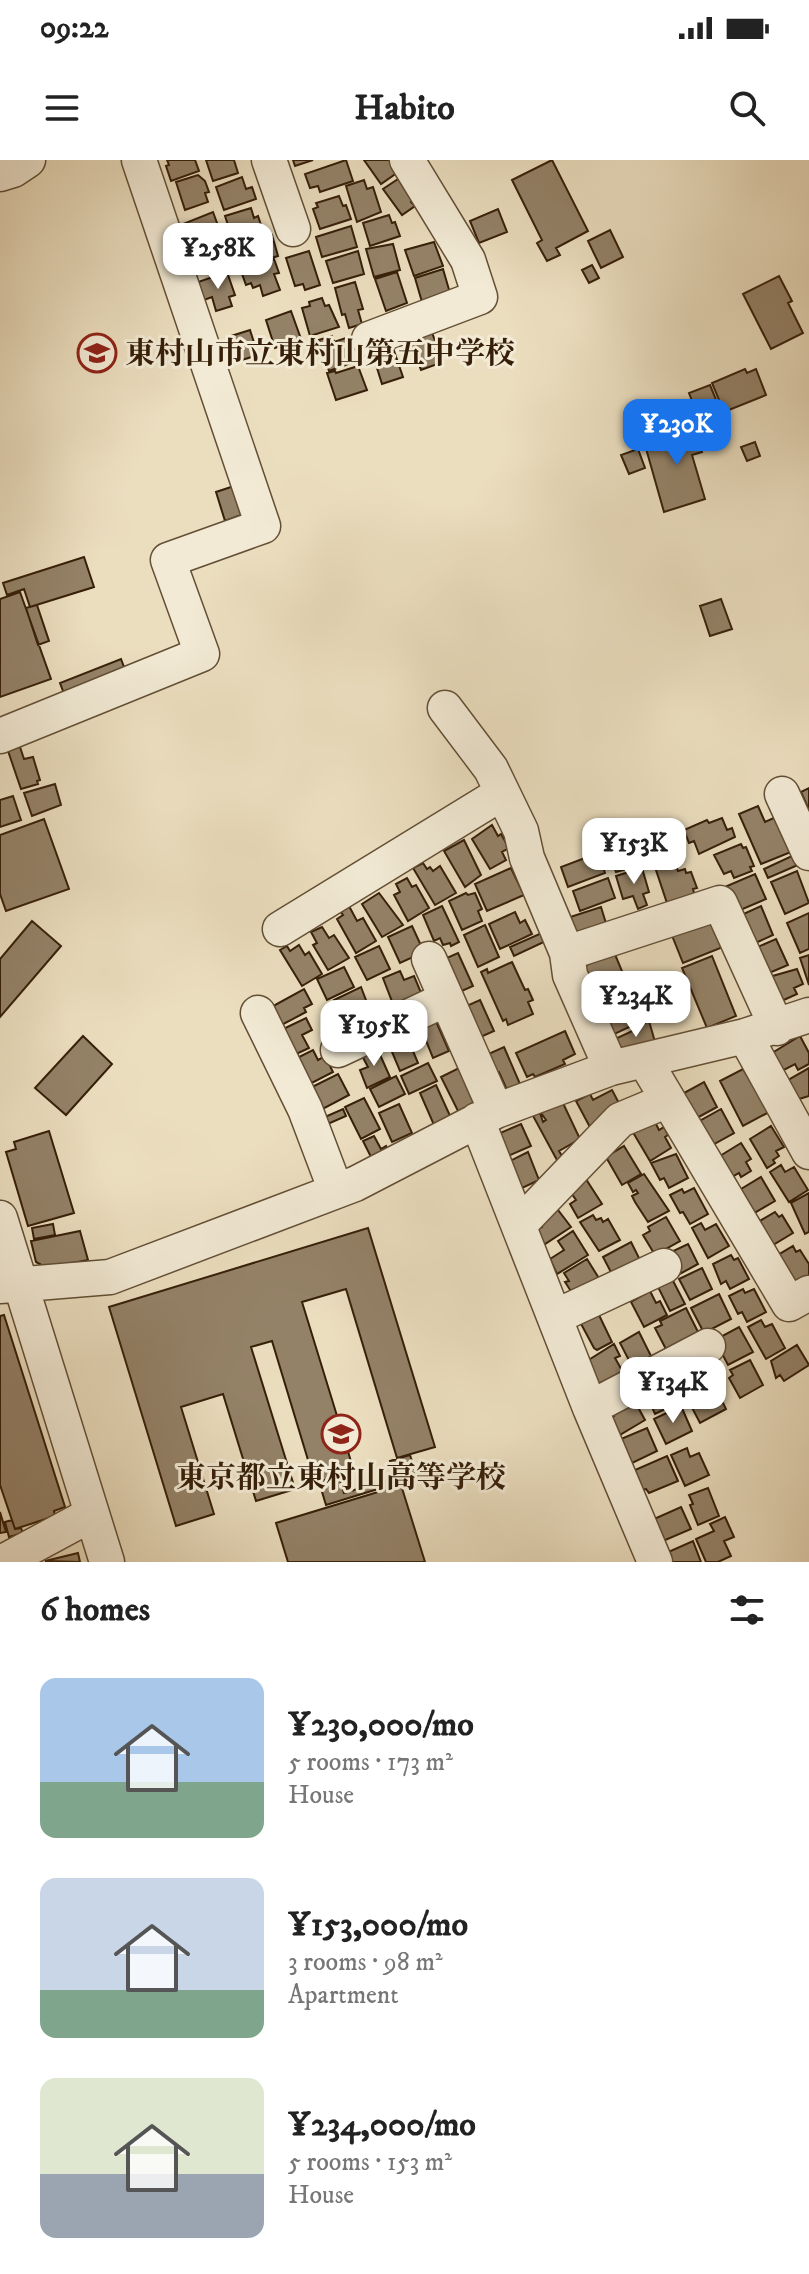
<!DOCTYPE html>
<meta charset="utf-8">
<style>
:root{--surface:#fff;--page:#f6f6f6;--text:#222;--muted:#767676;--accent:#1a73e8}
body{margin:0;font-family:"IM FELL DW Pica","Noto Serif JP",serif;background:var(--page);color:var(--text);height:100vh;display:flex;flex-direction:column;font-size:30px;white-space:nowrap}
*{box-sizing:border-box;margin:0}
p{font-size:26px;color:var(--muted)}
.icon{flex:none;width:44px;height:44px;fill:none;stroke:currentColor;stroke-width:2;stroke-linecap:round;stroke-linejoin:round}
.map{position:relative;height:1402px;overflow:hidden}
.details{display:flex;flex-direction:column;background:var(--surface);flex:1}
.details>*{flex:none}
.price{position:absolute;translate:-50% -68px;padding:0 18px;border-radius:16px;background:#fff;color:#222;font-size:26px;line-height:52px;filter:drop-shadow(0 2px 4px #0008)}
.price::after{content:'';position:absolute;left:50%;top:48px;width:24px;height:18px;margin-left:-12px;background:inherit;clip-path:polygon(0 0,100% 0,50% 100%)}
.price.selected{background:var(--accent);color:#fff}
ul{padding:0;list-style:none}
li{display:flex;align-items:center;gap:24px;height:200px;padding:0 40px}
li span{display:grid;place-items:center;flex:none;width:224px;height:160px;border-radius:16px;color:#555}
li>.icon{margin-inline-start:auto}
span .icon{width:96px;height:96px;fill:#fffc;stroke-width:1}
li b{font-size:34px}
h2{display:flex;justify-content:space-between;align-items:center;height:96px;padding:0 40px;font-size:34px}
.status{display:flex;justify-content:space-between;align-items:center;height:56px;padding:0 40px;background:var(--surface);direction:ltr}
.status svg{height:22px;fill:currentColor}
header{display:flex;justify-content:space-between;align-items:center;height:104px;padding:0 40px;background:var(--surface);font-size:36px;font-weight:700}
.map>svg:first-child{display:block}
.building{fill:#948268;stroke:#361f09;stroke-width:2}
.lines{fill:none;stroke-linecap:round;stroke-linejoin:round}
.minor-casing{stroke:#634f36;stroke-width:37}
.minor{stroke:#f2ead5;stroke-width:34}
.labels{text-anchor:middle;stroke-width:6;stroke-linejoin:round;paint-order:stroke}
.poi-label{font-size:30px;font-weight:bold;fill:#361f09;stroke:#f2ead5;text-anchor:start}
</style>
<div class="status"><b>09:22</b><svg viewBox="0 0 49 12"><path d="M0 12V9h3v3zM5 12V6h3v6zM10 12V3h3v9zM15 12V0h3v12zM26 1h20v11H26zM47 4h2v5h-2z"/></svg></div>
<header><svg class="icon" aria-label="menu" viewBox="0 0 24 24"><path d="M4 6h16M4 12h16M4 18h16"/></svg>Habito<svg class="icon" aria-label="search" viewBox="0 0 24 24"><circle cx="10" cy="10" r="6"/><path d="M15 15l6 6"/></svg></header>
<div class="map">
<svg width="809" height="1402" viewBox="0 0 809 1402">
<rect width="100%" height="100%" fill="#ebdebf"/>
<filter id="stains"><feTurbulence type="fractalNoise" baseFrequency=".0025" numOctaves="4"/><feColorMatrix values="0 0 0 0 .2 0 0 0 0 .09 0 0 0 0 .02 0 0 0 .5 -.17"/></filter>
<radialGradient id="worn" r=".72"><stop offset=".6" stop-color="#630" stop-opacity="0"/><stop offset="1" stop-color="#630" stop-opacity=".3"/></radialGradient>
<path class="building" d="M167 0H195L199 11 171 21 166 6 169 5Z
M206 0H234L238 13 213 21Z
M293 0H313L295 6Z
M346 0 353 21 320 32 318 26 310 28 305 14Z
M364 0H394L401 10 381 24Z
M552 0 588 71 556 88 560 95 547 101 537 83 542 80 512 20Z
M198 15 205 21 209 32 205 33 208 42 185 50 176 22Z
M242 17 246 29 252 27 256 39 224 50 216 27Z
M401 17 416 38 411 42 415 46 402 55 383 29Z
M364 20 367 29 373 27 381 52 357 62 346 26Z
M339 36 343 46 346 45 351 59 320 69 313 49 318 47 316 43Z
M251 48 254 58 258 56 263 71 233 80 225 56Z
M498 49 507 72 479 83 470 61Z
M213 52 221 74 186 86 180 71 185 70 183 64Z
M389 55 392 63 395 62 400 76 370 86 363 63Z
M351 66 357 87 322 97 316 77Z
M610 70 623 97 601 108 588 81Z
M272 75 278 96 244 106 238 84Z
M225 82 231 110 197 114 194 103 207 100 205 86Z
M434 82 443 106 414 116 405 90Z
M393 84 400 110 374 117 366 89Z
M309 91 320 125 305 130 303 124 295 126 286 98Z
M358 91 364 114 333 123 326 101Z
M274 99 279 113 274 114 280 130 263 136 260 125 253 128 251 123 246 125 241 111Z
M592 105 599 118 589 123 582 110Z
M443 109 450 133 422 142 415 118Z
M227 112 235 135 229 137 232 146 216 151 212 137 204 140 198 122Z
M397 112 407 143 386 151 375 119Z
M779 116 792 141 788 143 803 173 771 189 743 134Z
M355 122 363 149 358 150 362 164 349 168 345 154 342 155 335 128Z
M322 138 325 146 329 145 339 167 310 176 302 148 310 146 309 142Z
M291 151 301 179 275 188 266 160Z
M250 170 258 195 229 204 224 190 232 188 228 177Z
M431 170 443 202 421 210 409 178Z
M332 176 334 182 346 178 354 202 329 211 319 180Z
M392 185 403 217 382 224 372 192Z
M358 206 367 230 336 240 327 213 335 211 336 213Z
M745 209 747 213 756 209 766 235 724 252 712 223Z
M710 225 719 247 698 256 689 233Z
M717 248 720 256 702 263 698 256Z
M692 261 702 292 692 295 705 339 664 352 645 285 664 280 663 276 675 272 673 267Z
M755 282 760 296 747 301 741 287Z
M638 289 645 308 629 314 621 295Z
M237 325 247 353 225 361 216 332Z
M84 397 94 427 30 447 24 429 7 435 3 423Z
M20 432 51 519 0 537V439Z
M721 439 732 469 710 476 700 446Z
M37 445 49 481 38 485 26 448Z
M121 499 127 515 66 539 60 523Z
M19 584 24 599 33 597 40 620 37 621 38 624 21 629 7 588Z
M55 624 61 645 32 656 24 633Z
M809 628V650L801 632Z
M13 636 21 660 0 667V640Z
M758 646 765 662 776 657 791 692 761 704 739 654Z
M722 658 727 670 732 668 735 677 699 694 694 681 689 683 684 670 707 660 709 663Z
M44 659 69 729 6 751 0 734V675Z
M492 665 498 676 501 674 509 688 502 692 506 700 490 709 472 679Z
M672 673 679 694 656 702 649 680Z
M464 680 481 715 465 727 444 691Z
M642 682 648 703 616 712 609 692Z
M741 684 743 688 746 687 754 706 750 707 752 711 734 718 731 711 724 714 714 695Z
M598 693 605 713 568 727 561 707Z
M794 695 798 705 768 718 764 709Z
M674 700 678 711 685 709 686 713 691 712 697 728 693 729 695 737 667 743 655 707Z
M423 703 427 709 430 707 433 711 440 706 456 733 435 745 413 708Z
M511 708 524 735 487 751 475 724Z
M642 708 649 732 643 734 647 745 638 749 633 736 623 739 616 716Z
M797 711 809 743 785 754 771 722Z
M755 714 766 739 738 751 727 726Z
M407 718 412 727 416 725 429 748 408 761 394 735 400 732 396 724Z
M608 718 615 738 580 751 573 731Z
M379 733 403 765 382 777 362 744Z
M466 733 468 735 475 733 482 749 478 751 482 761 462 770 449 741Z
M349 746 357 761 363 758 376 781 356 793 337 759 343 755 340 751Z
M442 746 459 782 451 786 450 783 443 785 440 778 434 781 423 755Z
M761 746 773 775 751 785 739 756Z
M601 747 608 770 574 776 564 759Z
M515 752 520 763 525 760 532 774 500 789 489 764Z
M809 753V789L800 793 787 763Z
M32 761 61 786 0 857V799Z
M714 763 723 787 683 803 671 773Z
M485 765 499 797 478 807 464 775Z
M412 766 424 792 400 803 388 777Z
M322 767 329 778 334 775 349 798 328 810 313 785 317 783 311 772Z
M544 772 548 780 514 796 510 787Z
M776 779 788 805 769 813 753 789Z
M299 785 305 795 309 792 322 814 302 826 280 790 287 786 290 791Z
M379 786 390 809 367 820 355 797Z
M614 792 624 816 597 828 596 824 591 826 582 807Z
M458 793 473 826 455 834 440 801Z
M809 795V825L800 798Z
M712 796 736 856 707 868 682 808Z
M512 802 525 830 528 829 533 840 528 842 533 854 508 865 506 859 503 861 481 812 487 809 488 813Z
M344 807 354 827 327 840 317 819Z
M797 809 803 824 794 828 797 834 775 844 769 817Z
M400 811 404 820 414 816 422 835 397 846 396 843 393 844 383 818Z
M626 820 634 837 627 840 638 863 610 876 591 836Z
M361 827 372 856 354 864 351 856 343 860 334 840Z
M304 829 312 844 304 848 306 852 276 868 266 850Z
M480 840 494 871 476 879 462 848Z
M306 858 312 870 302 875 309 888 292 896 279 871Z
M435 859 449 891 433 898 420 866Z
M649 861 655 882 622 896 615 879 639 868 638 866Z
M565 871 575 894 563 900 565 904 535 917 533 914 527 917 516 893Z
M405 872 418 903 400 911 387 880Z
M83 876 112 904 66 955 35 928Z
M800 876 809 893V904L798 910 795 904 782 911 772 893Z
M504 887 520 924 507 930 499 912 493 915 484 896Z
M377 888 390 917 367 928 360 910 368 907 360 892Z
M313 890 318 900 325 896 333 912 304 927 291 901Z
M428 903 437 921 409 934 401 916Z
M459 908 477 944 459 953 441 917Z
M809 908V936L799 939 783 923Z
M743 909 769 952 743 966 720 921Z
M338 914 349 935 317 952 306 930Z
M396 916 405 934 379 947 370 929Z
M704 922 717 947 695 959 684 933Z
M436 925 451 958 434 965 420 933Z
M612 930 622 949 591 969 576 941 590 934 593 940Z
M364 938 380 969 361 979 345 947Z
M562 941 580 979 559 991 564 999 558 1002 532 954 539 950 543 962 546 960 541 953Z
M399 944 412 973 392 982 379 953Z
M343 949 346 956 321 967 318 960Z
M721 949 734 973 709 987 696 963Z
M654 960 659 970 664 967 668 975 665 977 671 988 650 1001 631 969Z
M521 964 531 986 508 996 498 974Z
M771 966 784 987 776 991 779 996 773 1000 775 1003 767 1008 750 979Z
M49 971 74 1053 28 1066 6 992 16 989 14 982Z
M374 976 381 989 386 986 389 994 373 1001 363 981Z
M741 983 751 999 746 1002 751 1011 741 1017 739 1013 727 1020 715 999Z
M624 986 641 1014 622 1025 606 997Z
M528 992 539 1020 520 1029 506 1003Z
M676 994 688 1018 669 1028 664 1018 660 1020 651 1003Z
M781 1005 785 1012 794 1007 808 1030 789 1042 770 1012Z
M644 1014 669 1051 648 1062 635 1042 632 1036 638 1033 636 1030 633 1032 628 1023Z
M584 1016 602 1044 578 1058 570 1044 576 1040 567 1027Z
M761 1017 775 1041 749 1056 736 1032Z
M694 1028 708 1054 690 1064 683 1052 680 1053 670 1035 682 1029 684 1033Z
M809 1033V1072L805 1074 791 1043Z
M555 1046 571 1067 542 1086 533 1072 542 1067 536 1057Z
M775 1052 779 1057 782 1055 793 1073 773 1085 753 1065Z
M593 1055 596 1060 601 1058 603 1062 608 1059 620 1080 599 1091 580 1062Z
M666 1057 680 1081 655 1095 643 1075 650 1071 648 1067Z
M701 1063 705 1070 716 1064 729 1086 708 1098 692 1068Z
M53 1064 55 1075 34 1079 32 1068Z
M368 1068 435 1287 397 1298 346 1129 302 1142 354 1311 315 1323 272 1181 251 1187 295 1329 256 1341 223 1234 181 1247 214 1354 176 1366 109 1147Z
M80 1071 88 1100 47 1108 36 1102 31 1081Z
M573 1071 588 1095 557 1114 550 1099 564 1090 558 1081Z
M631 1082 641 1102 613 1116 603 1097Z
M688 1084 698 1104 678 1115 667 1094Z
M793 1086 796 1092 800 1090 809 1104V1117L794 1127 778 1095Z
M731 1095 734 1100 738 1098 749 1119 730 1129 726 1121 721 1124 713 1104Z
M587 1099 600 1120 574 1136 565 1122 569 1121 564 1113Z
M702 1108 712 1129 690 1140 679 1119Z
M670 1115 685 1144 670 1151 656 1123Z
M743 1129 745 1133 754 1129 766 1152 747 1162 742 1152 738 1154 729 1136Z
M650 1131 656 1143 660 1141 667 1155 644 1167 631 1142Z
M719 1134 731 1159 704 1173 691 1148Z
M686 1148 699 1174 668 1193 655 1168 662 1165 660 1161Z
M598 1153 612 1182 597 1190 594 1188 580 1162Z
M4 1155 65 1347 54 1351 55 1356 15 1369 0 1325V1156Z
M761 1160 765 1167 772 1164 785 1188 766 1199 748 1167Z
M739 1167 753 1192 728 1205 715 1180Z
M639 1172 653 1200 634 1210 620 1183Z
M614 1184 620 1196 615 1198 623 1212 599 1224 587 1201Z
M797 1185 809 1205 784 1221 780 1215 776 1218 771 1201Z
M750 1200 763 1225 740 1238 729 1218 733 1215 730 1210Z
M698 1204 709 1225 690 1235 688 1230 685 1232 676 1215Z
M669 1219 680 1242 655 1254 648 1238 651 1237 647 1230Z
M715 1227 726 1249 700 1263 688 1240Z
M634 1240 645 1260 618 1276 608 1258 614 1256 610 1248Z
M681 1246 692 1271 666 1284 654 1259Z
M647 1268 657 1291 628 1305 622 1291 626 1289 621 1279Z
M687 1288 690 1297 699 1293 709 1315 685 1326 671 1295Z
M410 1295 417 1317 326 1345 319 1322 339 1317 344 1333 395 1318 390 1301Z
M667 1296 678 1321 649 1333 646 1329 643 1330 635 1310Z
M401 1325 425 1402H288L276 1363Z
M708 1328 719 1356 698 1365 690 1345 693 1344 689 1335Z
M681 1347 691 1369 663 1381 654 1359Z
M0 1352 6 1372 0 1373Z
M725 1357 734 1377 724 1381 731 1396 718 1402H706L696 1379 714 1371 710 1364Z
M12 1360 15 1369 21 1368 23 1373 9 1377 5 1362Z
M693 1381 701 1402H670L666 1393Z
M78 1393 80 1402 45 1401Z"/>
<g class="lines">
<defs>
<path id="minor" d="M269 0 293 69
M0 14 13 10 28 0
M369 179 480 137 468 100 407 0
M445 548 491 609 521 671 527 698 567 793 570 815 611 908
M0 576 202 494 168 400 263 366 139 0
M782 634 809 693
M280 769 502 633
M567 793 720 743 777 868
M429 799 496 951
M258 853 305 949 336 1031
M745 876 809 992
M338 890 446 839
M645 901 789 1144 809 1133
M477 960 590 1248 655 1402
M0 1058 107 1402
M519 1065 620 960 668 940
M0 1126 110 1117 355 1024 496 951 611 908 745 876 809 855
M555 1157 664 1106
M590 1248 708 1186
M3 1402 92 1354"/>
</defs>
<use href="#minor" class="minor-casing"/>
<use href="#minor" class="minor"/>
</g>
<defs>
<symbol id="school-ring" viewBox="-11 -11 22 22"><circle r="9.5" fill="#f2ead5" stroke="#8f2418" stroke-width="1.5"/><path d="M0-5L7-2L0 1L-7-2ZM-4 1L0 2.5L4 1V4Q0 6-4 4Z" fill="#8f2418"/></symbol>
</defs>
<g fill-rule="evenodd">
<use href="#school-ring" x="75" y="171" width="44" height="44"/>
<use href="#school-ring" x="319" y="1252" width="44" height="44"/>
</g>
<g class="labels">
<g class="poi-label">
<text x="125" y="203">東村山市立東村山第五中学校</text>
<text x="341" y="1327" text-anchor="middle">東京都立東村山高等学校</text>
</g>
</g>
<rect width="100%" height="100%" filter="url(#stains)"/>
<rect width="100%" height="100%" fill="url(#worn)"/>
</svg>
<b class="price" style="left:218px;top:131px">¥258K</b>
<b class="price selected" style="left:677px;top:307px">¥230K</b>
<b class="price" style="left:634px;top:726px">¥153K</b>
<b class="price" style="left:636px;top:879px">¥234K</b>
<b class="price" style="left:374px;top:908px">¥195K</b>
<b class="price" style="left:673px;top:1265px">¥134K</b>
</div>
<section class="details">
<h2>6 homes<svg class="icon" aria-label="filters" viewBox="0 0 24 24"><path d="M4 7h16M4 17h16"/><circle cx="9" cy="7" r="2"/><circle cx="15" cy="17" r="2"/></svg></h2>
<ul>
<li><span style="background:linear-gradient(#a9c7e8 65%,#7fa58c 0)"><svg class="icon" aria-label="home" viewBox="0 0 24 24"><path d="M3 11l9-7 9 7M6 9v11h12V9"/></svg></span><div><b>¥230,000/mo</b><p>5 rooms · 173 m²</p><p>House</p></div></li>
<li><span style="background:linear-gradient(#c9d6e8 70%,#7fa58c 0)"><svg class="icon" aria-label="home" viewBox="0 0 24 24"><path d="M3 11l9-7 9 7M6 9v11h12V9"/></svg></span><div><b>¥153,000/mo</b><p>3 rooms · 98 m²</p><p>Apartment</p></div></li>
<li><span style="background:linear-gradient(#dfe7d0 60%,#9aa5b1 0)"><svg class="icon" aria-label="home" viewBox="0 0 24 24"><path d="M3 11l9-7 9 7M6 9v11h12V9"/></svg></span><div><b>¥234,000/mo</b><p>5 rooms · 153 m²</p><p>House</p></div></li>
</ul>
</section>
